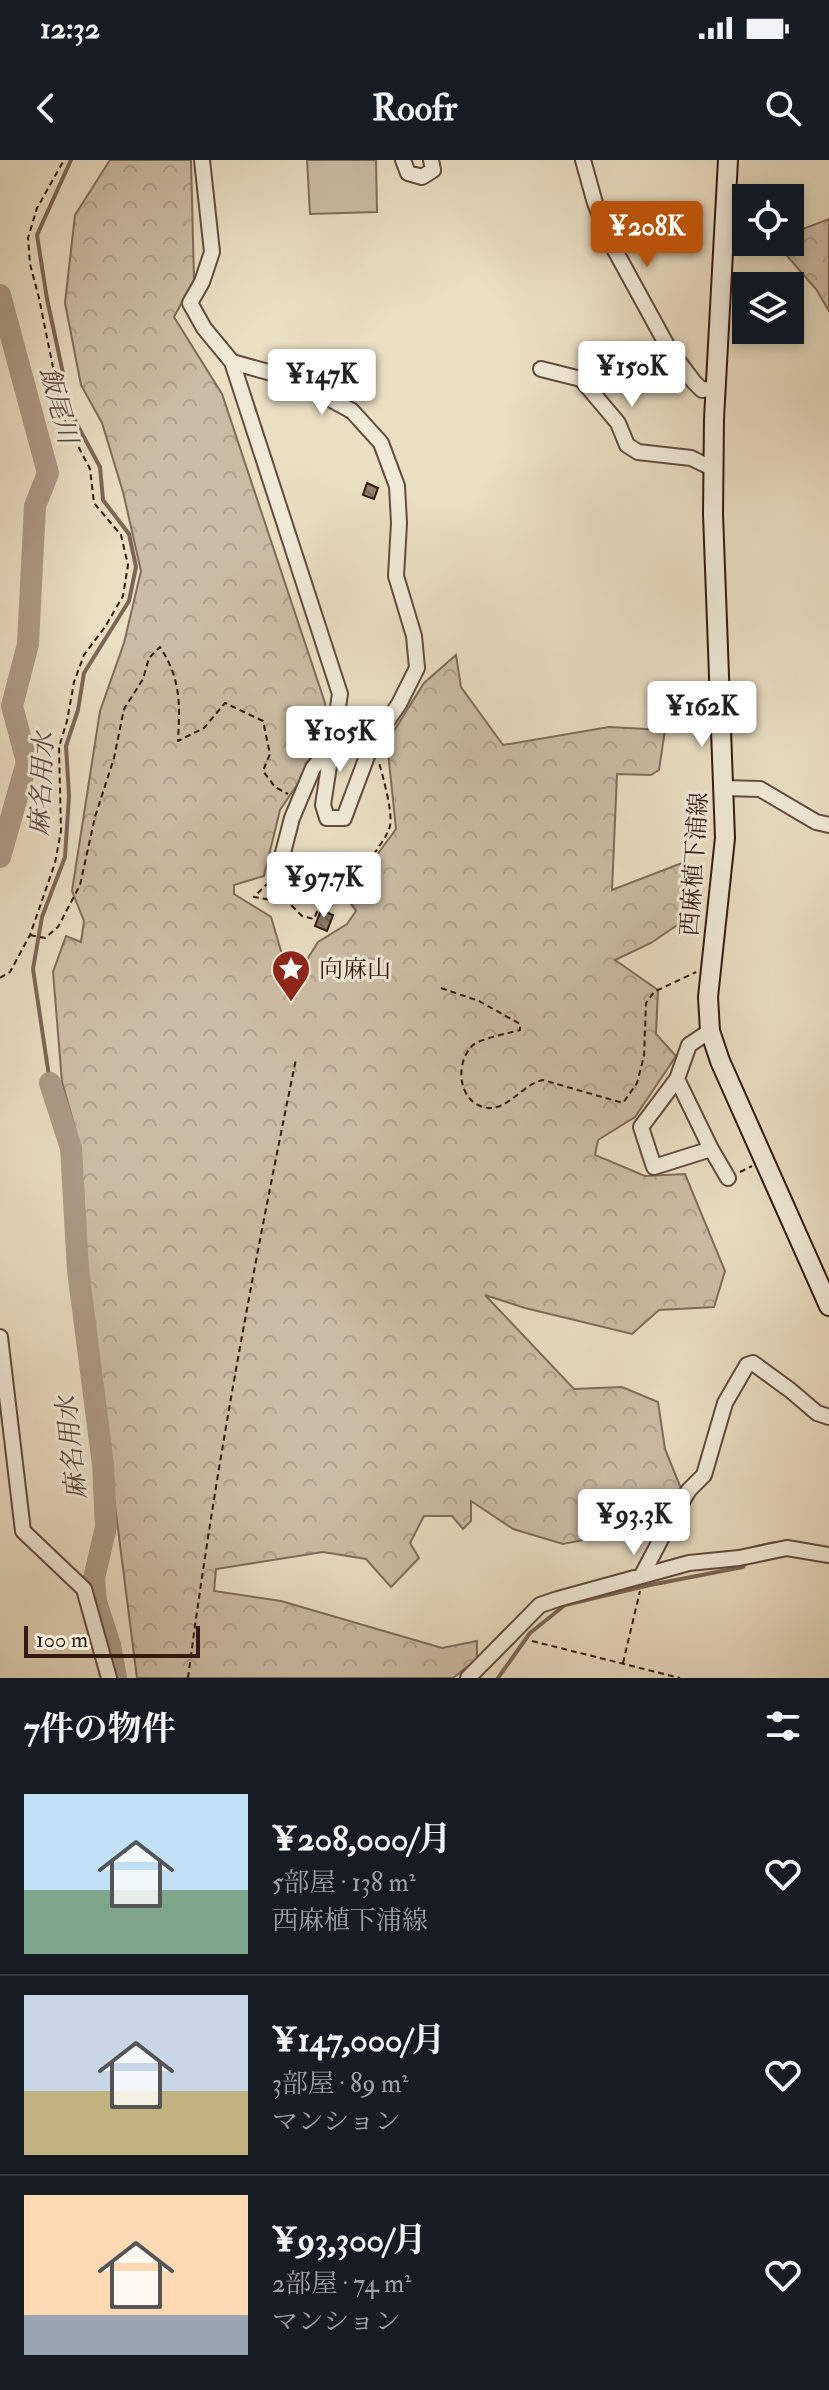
<!DOCTYPE html>
<html lang="ja">
<meta charset="utf-8">
<style>
:root{--surface:#171b24;--page:#242831;--text:#f1f3f6;--muted:#9ea1a6;--line:#363941;--accent:#b45309}
body{margin:0;font-family:"IM FELL Double Pica","Noto Serif JP",serif;background:var(--page);color:var(--text);height:100vh;display:flex;flex-direction:column;font-size:30px;white-space:nowrap}
*{box-sizing:border-box;margin:0}
p{font-size:26px;color:var(--muted)}
.icon{flex:none;width:44px;height:44px;fill:none;stroke:currentColor;stroke-width:2;stroke-linecap:round;stroke-linejoin:round}
.map{position:relative;height:1518px;overflow:hidden}
.sheet{display:flex;flex-direction:column;background:var(--surface);flex:1}
.sheet>*{flex:none}
.fabs{position:absolute;left:732px;top:24px;display:grid;gap:16px}
.fabs a{display:grid;place-items:center;width:72px;height:72px;border-radius:0px;background:var(--surface);box-shadow:0 4px 12px #0003;font-size:40px}
.scale{position:absolute;left:24px;bottom:20px;width:176px;box-sizing:border-box;padding-left:8px;border:4px solid #351a11;border-top:0;font-size:22px;line-height:28px;white-space:nowrap;color:#351a11;-webkit-text-stroke:6px #f1ead8;paint-order:stroke}
.price{position:absolute;translate:-50% -68px;padding:0 18px;border-radius:8px;background:#fff;color:#222;font-size:26px;line-height:52px;filter:drop-shadow(0 2px 4px #0008)}
.price::after{content:'';position:absolute;left:50%;top:48px;width:24px;height:18px;margin-left:-12px;background:inherit;clip-path:polygon(0 0,100% 0,50% 100%)}
.price.current{background:var(--accent);color:#fff}
ul{padding:0;list-style:none}
li{display:flex;align-items:center;gap:24px;height:200px;padding:0 24px}
li+li{border-top:2px solid var(--line)}
li span{display:grid;place-items:center;flex:none;width:224px;height:160px;border-radius:0px;color:#555}
li>.icon{margin-inline-start:auto}
span .icon{width:96px;height:96px;fill:#fffc;stroke-width:1}
li b{font-size:34px}
h2{display:flex;justify-content:space-between;align-items:center;height:96px;padding:0 24px;font-size:34px}
.status{display:flex;justify-content:space-between;align-items:center;height:56px;padding:0 40px;background:var(--surface);direction:ltr}
.status svg{height:22px;fill:currentColor}
header{display:flex;justify-content:space-between;align-items:center;height:104px;padding:0 24px;background:var(--surface);font-size:36px;font-weight:700}
.map>svg:first-child{display:block}
.forest{fill:url(#forest-crowns);stroke:#806c5b;stroke-width:2}
.pitch{fill:#cbbda5;stroke:#806c5b;stroke-width:2}
.lines{fill:none;stroke-linecap:round;stroke-linejoin:round}
.stream{stroke:#7c6757;stroke-width:4}
.river{stroke:#ac9b86;stroke-width:22}
.building{fill:url(#building-back-hatch);stroke:#351a11;stroke-width:2}
.minor-casing{stroke:#624b3e;stroke-width:18}
.secondary-casing{stroke:#351a11;stroke-width:22}
.path{stroke:#351a11;stroke-width:2;stroke-dasharray:6 4;stroke-linecap:butt}
.minor{stroke:#f1ead8;stroke-width:14}
.secondary{stroke:#f1ead8;stroke-width:18}
.labels{text-anchor:middle;stroke-width:6;stroke-linejoin:round;paint-order:stroke}
.street-label{font-size:24px;fill:#351a11;stroke:#f1ead8}
.poi-label{font-size:24px;fill:#351a11;stroke:#f1ead8;text-anchor:start}
.water-label{font-size:26px;font-style:italic;fill:#5f473a;stroke:#f1ead8}
</style>
<div class="status"><b>12:32</b><svg viewBox="0 0 49 12"><path d="M0 12V9h3v3zM5 12V6h3v6zM10 12V3h3v9zM15 12V0h3v12zM26 1h20v11H26zM47 4h2v5h-2z"/></svg></div>
<header><svg class="icon" aria-label="back" viewBox="0 0 24 24"><path d="M15 5l-7 7 7 7"/></svg>Roofr<svg class="icon" aria-label="search" viewBox="0 0 24 24"><circle cx="10" cy="10" r="6"/><path d="M15 15l6 6"/></svg></header>
<div class="map">
<svg width="829" height="1518" viewBox="0 0 829 1518">
<defs>
<pattern id="forest-crowns" width="20" height="18" patternUnits="userSpaceOnUse" patternTransform="scale(2)"><rect width="20" height="18" fill="#cbbda5"/><path d="M2 6a3 3 0 1 1 6 0M12 15a3 3 0 1 1 6 0" fill="none" stroke="#afa28d"/></pattern>
<pattern id="building-back-hatch" width="6" height="6" patternUnits="userSpaceOnUse" patternTransform="scale(2)"><rect width="6" height="6" fill="#93806e"/><path d="M-1 5l2 2M0 0l6 6M5-1l2 2" fill="none" stroke="#796859"/></pattern>
</defs>
<rect width="100%" height="100%" fill="#eadec3"/>
<filter id="stains"><feTurbulence type="fractalNoise" baseFrequency=".0025" numOctaves="4"/><feColorMatrix values="0 0 0 0 .2 0 0 0 0 .09 0 0 0 0 .02 0 0 0 .5 -.17"/></filter>
<radialGradient id="worn" r=".72"><stop offset=".6" stop-color="#630" stop-opacity="0"/><stop offset="1" stop-color="#630" stop-opacity=".3"/></radialGradient>
<path class="forest" d="M110 0H191L194 120 174 157 222 234 325 543 327 564 301 619 280 650 264 716 234 725V734L271 757 291 825 318 782 347 764 356 751 346 737 396 669 387 582 424 523 456 495 461 527 503 585 609 567 665 570 659 610 651 615 617 614 612 730 682 703 699 727 686 759 651 783 615 800 658 830 656 874 676 896 635 957 598 980 595 995 645 1016 685 1014 725 1111 714 1147 659 1150 632 1174 525 1148 485 1135 574 1229 622 1227 658 1242 665 1289 682 1331 654 1351 600 1359 594 1378 563 1384 513 1369 471 1341V1361L463 1369 452 1356H424L410 1383 419 1398 391 1427 366 1399 323 1392 216 1409 214 1431 281 1441 442 1488 477 1481V1499L453 1518H137L87 1126 78 979 62 922 53 812 66 776 81 782 84 761 72 731 100 551 124 483 141 411 123 332 102 263 81 225 65 143 75 55Z
M829 59V151L816 129 775 82H790V74Z"/>
<path class="pitch" d="M307 0H376L377 52 310 54Z"/>
<g class="lines">
<path class="stream" d="M50 923 33 809 42 757 65 697 69 636 66 586 78 550 84 513 129 441 136 407 129 374 103 340 100 307 72 255 47 139 37 75 71 0
M754 1391 757 1387 775 1383
M498 1518 530 1473 565 1445 650 1425 743 1407 747 1401"/>
<path class="river" d="M0 135 48 313 35 346 28 484 12 546 27 602 0 697
M50 923 71 988 78 1110 103 1305 106 1367 94 1418 96 1442 110 1485 116 1518"/>
</g>
<path class="building" d="M367 323 378 328 374 339 363 335Z
M321 750 333 755 327 771 315 766Z"/>
<g class="lines">
<defs>
<path id="minor" d="M202 0 212 92 202 122 190 143 204 168 232 202 293 219 352 251 381 283 397 326 399 363 396 416 414 476 417 508 399 544 372 583 344 658H327L323 645 340 534 232 202
M403 0 408 13 422 17 433 10 431 0
M583 0 595 43 611 83 669 189 694 222 702 230 716 228
M541 209 581 219 618 263 627 285 638 292 691 298 714 309
M724 628 760 629 816 662 829 665
M278 712 292 658 313 608 332 586
M677 919 711 989 654 1007 641 967 677 919 689 885 710 871
M711 989 728 1018
M0 1177 23 1371 84 1429 109 1518
M642 1415 672 1358 689 1330 704 1315 725 1243 747 1205 753 1203 790 1230 817 1253 829 1257
M468 1518 540 1445 558 1439 689 1403 739 1398 787 1388 829 1395"/>
<path id="secondary" d="M728 0 714 259 713 354 725 678 708 837 710 871 720 901 829 1146"/>
</defs>
<use href="#minor" class="minor-casing"/>
<use href="#secondary" class="secondary-casing"/>
<path class="path" d="M269 722 254 737 289 743 302 756 314 759 319 747 329 748C342 734 387 682 390 666 393 653 383 616 379 603
M30 775 45 778 58 767 80 725 95 657 114 598 124 549 143 519 149 498 160 487C181 519 180 544 178 581L204 568 225 543 263 561 270 594 263 611 275 627 288 634
M0 818 10 812 30 775 55 703 61 671 59 587 67 561 74 522 84 495 105 467 123 436 128 405 121 375 94 343 90 309 63 257 39 138 30 104 28 78 37 48 64 0
M441 828 479 841 520 864V870C509 873 480 879 473 885 453 904 459 946 489 948 509 949 523 924 543 920L623 943 637 923 644 896 646 843 654 832 696 812
M740 1012 752 1006
M532 1481 680 1518
M623 1503 640 1431
M188 1518C215 1310 254 1104 296 899"/>
<use href="#minor" class="minor"/>
<use href="#secondary" class="secondary"/>
</g>
<defs>
<symbol id="sight-pin" viewBox="-11 -11 22 30"><path d="M0 17L-7.5 6A9.5 9.5 0 1 1 7.5 6Z" fill="#8f2418" stroke="#f1ead8"/><path d="M0-6L1.8-2.2L6-1.7L2.9 1.2L3.7 5.4L0 3.3L-3.7 5.4L-2.9 1.2L-6-1.7L-1.8-2.2Z" fill="#fff"/></symbol>
</defs>
<g fill-rule="evenodd">
<use href="#sight-pin" x="269" y="787" width="44" height="60"/>
</g>
<g class="labels">
<g class="street-label">
<text transform="translate(694 704) rotate(-86)" y="8">西麻植下浦線</text>
</g>
<g class="poi-label">
<text x="319" y="817">向麻山</text>
</g>
<g class="water-label">
<text transform="translate(59 245) rotate(75)" y="9">飯尾川</text>
<text transform="translate(41 624) rotate(-87)" y="9">麻名用水</text>
<text transform="translate(71 1288) rotate(-96)" y="9">麻名用水</text>
</g>
</g>
<rect width="100%" height="100%" filter="url(#stains)"/>
<rect width="100%" height="100%" fill="url(#worn)"/>
</svg>
<div class="fabs">
<a><svg class="icon" aria-label="locate" viewBox="0 0 24 24"><circle cx="12" cy="12" r="6"/><path d="M12 2v4M12 18v4M2 12h4M18 12h4"/></svg></a>
<a><svg class="icon" aria-label="layers" viewBox="0 0 24 24"><path d="M12 4l9 5-9 5-9-5zM3 14l9 5 9-5"/></svg></a>
</div>
<div class="scale">100 m</div>
<b class="price current" style="left:647px;top:109px">¥208K</b>
<b class="price" style="left:632px;top:249px">¥150K</b>
<b class="price" style="left:322px;top:257px">¥147K</b>
<b class="price" style="left:702px;top:589px">¥162K</b>
<b class="price" style="left:340px;top:614px">¥105K</b>
<b class="price" style="left:324px;top:760px">¥97.7K</b>
<b class="price" style="left:634px;top:1397px">¥93.3K</b>
</div>
<section class="sheet">
<h2>7件の物件<svg class="icon" aria-label="filters" viewBox="0 0 24 24"><path d="M4 7h16M4 17h16"/><circle cx="9" cy="7" r="2"/><circle cx="15" cy="17" r="2"/></svg></h2>
<ul>
<li><span style="background:linear-gradient(#bfe0f5 60%,#7fa58c 0)"><svg class="icon" aria-label="home" viewBox="0 0 24 24"><path d="M3 11l9-7 9 7M6 9v11h12V9"/></svg></span><div><b>¥208,000/月</b><p>5部屋 · 138 m²</p><p>西麻植下浦線</p></div><svg class="icon" aria-label="heart" viewBox="0 0 24 24"><path d="M12 20l-8-8c-3-5 5-10 8-4 3-6 11-1 8 4z"/></svg></li>
<li><span style="background:linear-gradient(#c9d6e8 60%,#c2b280 0)"><svg class="icon" aria-label="home" viewBox="0 0 24 24"><path d="M3 11l9-7 9 7M6 9v11h12V9"/></svg></span><div><b>¥147,000/月</b><p>3部屋 · 89 m²</p><p>マンション</p></div><svg class="icon" aria-label="heart" viewBox="0 0 24 24"><path d="M12 20l-8-8c-3-5 5-10 8-4 3-6 11-1 8 4z"/></svg></li>
<li><span style="background:linear-gradient(#ffd9b3 75%,#9aa5b1 0)"><svg class="icon" aria-label="home" viewBox="0 0 24 24"><path d="M3 11l9-7 9 7M6 9v11h12V9"/></svg></span><div><b>¥93,300/月</b><p>2部屋 · 74 m²</p><p>マンション</p></div><svg class="icon" aria-label="heart" viewBox="0 0 24 24"><path d="M12 20l-8-8c-3-5 5-10 8-4 3-6 11-1 8 4z"/></svg></li>
</ul>
</section>
